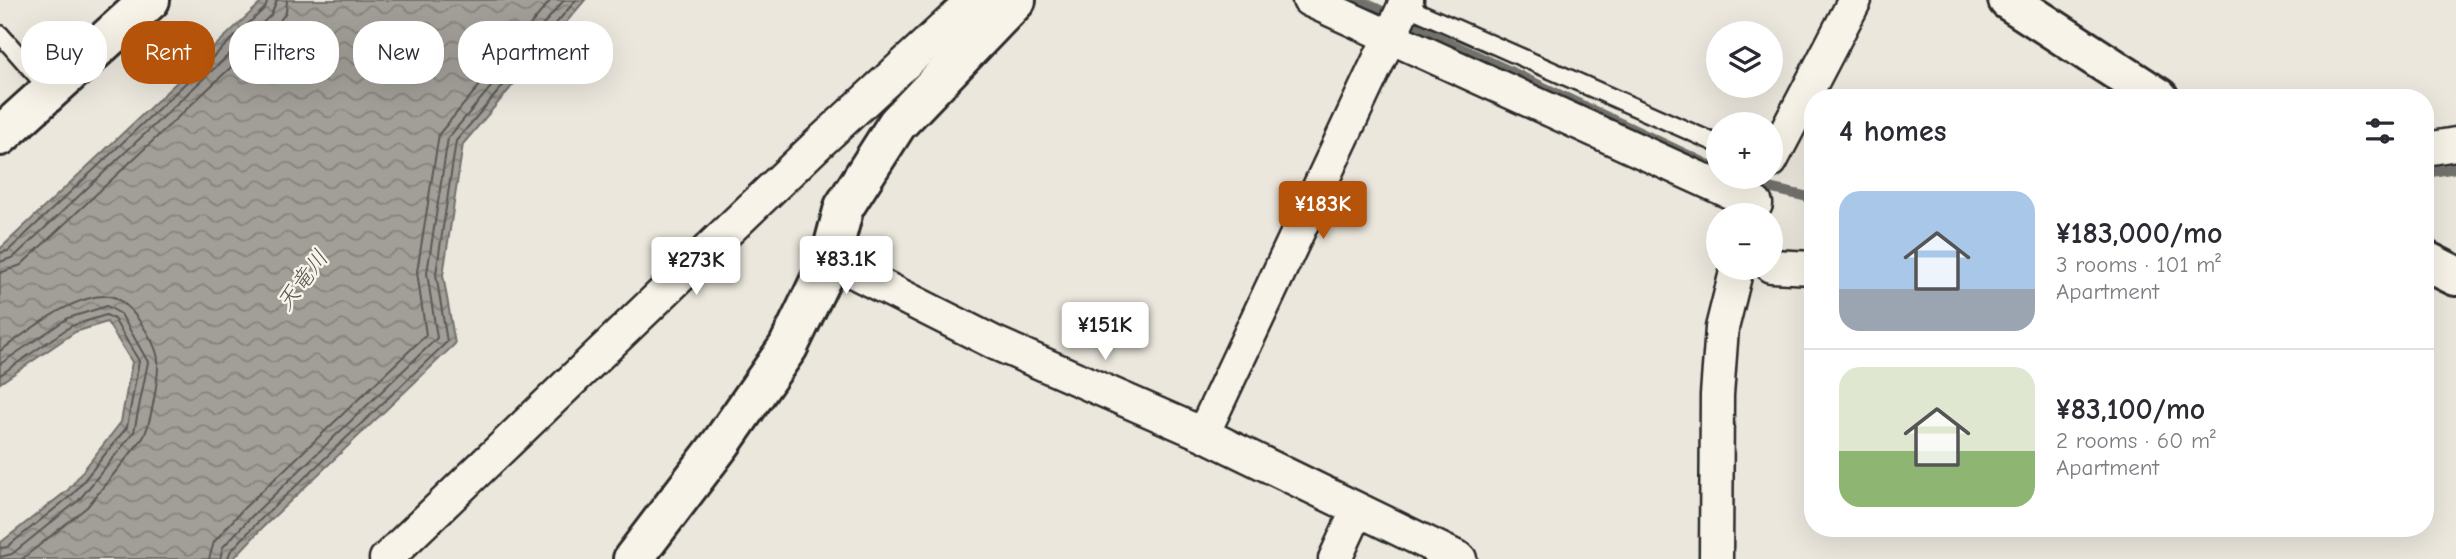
<!DOCTYPE html>
<meta charset="utf-8">
<style>
:root{--surface:#fff;--page:#f7f7f7;--text:#2b2b33;--muted:#7c7c81;--line:#e1e1e2;--accent:#b45309}
body{margin:0;font-family:"Comic Neue","Klee One",sans-serif;background:var(--page);color:var(--text);height:100vh;display:flex;flex-direction:column;font-size:26px;white-space:nowrap}
*{box-sizing:border-box;margin:0}
p{font-size:23px;color:var(--muted)}
.icon{flex:none;width:38px;height:38px;fill:none;stroke:currentColor;stroke-width:2;stroke-linecap:round;stroke-linejoin:round}
.map{position:relative;flex:1;overflow:hidden}
.side{position:absolute;left:1804px;top:89px;width:630px;height:448px;display:flex;flex-direction:column;background:var(--surface);border-radius:28px;box-shadow:0 7px 28px #0002}
.side>*{flex:none}
.guide{position:absolute;left:21px;top:21px;width:665px;height:63px;display:flex;gap:14px}
.controls{position:absolute;left:1706px;top:21px;display:grid;gap:14px}
.controls a{display:grid;place-items:center;width:77px;height:77px;border-radius:50%;background:var(--surface);box-shadow:0 7px 28px #0002;font-size:35px}
.price{position:absolute;translate:-50% -60px;padding:0 16px;border-radius:7px;background:#fff;color:#222;font-size:23px;line-height:46px;filter:drop-shadow(0 2px 4px #0008)}
.price::after{content:'';position:absolute;left:50%;top:42px;width:21px;height:16px;margin-left:-10px;background:inherit;clip-path:polygon(0 0,100% 0,50% 100%)}
.price.active{background:var(--accent);color:#fff}
ul{padding:0;list-style:none}
li{display:flex;align-items:center;gap:21px;height:175px;padding:0 35px}
li+li{border-top:2px solid var(--line)}
li span{display:grid;place-items:center;flex:none;width:196px;height:140px;border-radius:21px;color:#555}
li>.icon{margin-inline-start:auto}
span .icon{width:84px;height:84px;fill:#fffc;stroke-width:1}
li b{font-size:30px}
h2{display:flex;justify-content:space-between;align-items:center;height:84px;padding:0 35px;font-size:30px}
.pill{padding:0 24px;border-radius:28px;background:var(--surface);box-shadow:0 7px 28px #0002;font-size:24px;line-height:63px}
.pill.active{background:var(--accent);color:#fff}
.map>svg:first-child{display:block}
.water{fill:url(#water-waves);stroke:#72716c;stroke-width:2}
.lines{fill:none;stroke-linecap:round;stroke-linejoin:round}
.shore{stroke:#5b5957;stroke-width:2}
.stream{stroke:#72716c;stroke-width:10}
.lane-casing{stroke:#2b2b2b;stroke-width:21}
.street-casing{stroke:#2b2b2b;stroke-width:37}
.secondary-casing{stroke:#2b2b2b;stroke-width:44}
.highway-casing{stroke:#2b2b2b;stroke-width:44}
.lane{stroke:#f7f3e8;stroke-width:16}
.street{stroke:#f7f3e8;stroke-width:32}
.secondary{stroke:#f7f3e8;stroke-width:38}
.highway{stroke:#f7f3e8;stroke-width:38}
.labels{text-anchor:middle;stroke-width:5;stroke-linejoin:round;paint-order:stroke}
.water-label{font-size:23px;font-style:italic;fill:#555451;stroke:#f7f3e8}
</style>
<div class="map">
<svg width="2456" height="559" viewBox="0 0 2456 559">
<defs>
<pattern id="water-waves" width="16" height="10" patternUnits="userSpaceOnUse" patternTransform="scale(1.75)"><rect width="16" height="10" fill="#a29f98"/><path d="M0 5q4-4 8 0t8 0" fill="none" stroke="#84827c"/></pattern>
</defs>
<rect width="100%" height="100%" fill="#ebe7dd"/>
<filter id="ink" filterUnits="userSpaceOnUse"><feTurbulence type="fractalNoise" baseFrequency=".0143" numOctaves="2"/><feDisplacementMap in="SourceGraphic" scale="14" xChannelSelector="R" yChannelSelector="G"/><feConvolveMatrix kernelMatrix="1 2 1 2 8 2 1 2 1" color-interpolation-filters="sRGB"/></filter>
<g filter="url(#ink)">
<path class="water" d="M264 0H585L463 144 443 275 455 344 262 528 233 559H0V543L68 490 121 422 132 362 107 322 75 332 0 383V249Z"/>
<g class="lines">
<path class="shore" d="M0 253 8 251 265 8 268 0
M0 262 14 257 271 15 277 0
M0 273 21 265 279 22 286 12 287 0
M0 351C28 332 72 294 108 296 127 296 157 342 158 360 159 376 151 424 143 438L87 507 22 559
M0 364 68 318 107 306 121 314 148 362 134 432 79 500 12 554 0 557
M0 375 71 326 106 315 114 319 139 361 127 427 73 494 7 547 0 548
M209 559 214 542 243 509 426 335 417 272 439 134 551 0
M220 559 223 547 251 517 437 338 427 273 448 138 564 0
M228 559 230 552 257 523 447 342 436 274 456 141 576 0"/>
<path class="stream" d="M1359 0 1718 169
M2426 173 2456 168
M1736 177 1750 184 1813 198"/>
<defs>
<path id="lane" d="M1401 4 1718 144
M0 34 50 91"/>
<path id="street" d="M1309 0 1756 204
M2426 149 2456 144
M1771 161 1855 0
M830 260 995 343 1203 434 1460 559
M1771 266 1813 268
M1203 434 1407 0
M386 559 817 145 974 0
M1335 559 1357 511
M1716 559 1717 395 1722 328 1737 268"/>
<path id="secondary" d="M2008 0 2159 98
M2426 261 2456 276
M633 559 722 442 788 347 830 260 844 207 897 124 1016 0"/>
<path id="highway" d="M0 136 150 0"/>
</defs>
<use href="#lane" class="lane-casing"/>
<use href="#street" class="street-casing"/>
<use href="#secondary" class="secondary-casing"/>
<use href="#highway" class="highway-casing"/>
<use href="#lane" class="lane"/>
<use href="#street" class="street"/>
<use href="#secondary" class="secondary"/>
<use href="#highway" class="highway"/>
</g>
</g>
<g class="labels">
<g class="water-label">
<text transform="translate(302 280) rotate(-53)" y="8">天竜川</text>
</g>
</g>
</svg>
<div class="controls">
<a><svg class="icon" aria-label="layers" viewBox="0 0 24 24"><path d="M12 4l9 5-9 5-9-5zM3 14l9 5 9-5"/></svg></a>
<a>+</a>
<a>−</a>
</div>
<b class="price active" style="left:1323px;top:241px">¥183K</b>
<b class="price" style="left:846px;top:296px">¥83.1K</b>
<b class="price" style="left:696px;top:297px">¥273K</b>
<b class="price" style="left:1105px;top:362px">¥151K</b>
<div class="guide">
<a class="pill">Buy</a>
<a class="pill active">Rent</a>
<a class="pill">Filters</a>
<a class="pill">New</a>
<a class="pill">Apartment</a>
</div>
<section class="side">
<h2>4 homes<svg class="icon" aria-label="filters" viewBox="0 0 24 24"><path d="M4 7h16M4 17h16"/><circle cx="9" cy="7" r="2"/><circle cx="15" cy="17" r="2"/></svg></h2>
<ul>
<li><span style="background:linear-gradient(#a9c7e8 70%,#9aa5b1 0)"><svg class="icon" aria-label="home" viewBox="0 0 24 24"><path d="M3 11l9-7 9 7M6 9v11h12V9"/></svg></span><div><b>¥183,000/mo</b><p>3 rooms · 101 m²</p><p>Apartment</p></div></li>
<li><span style="background:linear-gradient(#dfe7d0 60%,#8fb573 0)"><svg class="icon" aria-label="home" viewBox="0 0 24 24"><path d="M3 11l9-7 9 7M6 9v11h12V9"/></svg></span><div><b>¥83,100/mo</b><p>2 rooms · 60 m²</p><p>Apartment</p></div></li>
</ul>
</section>
</div>
